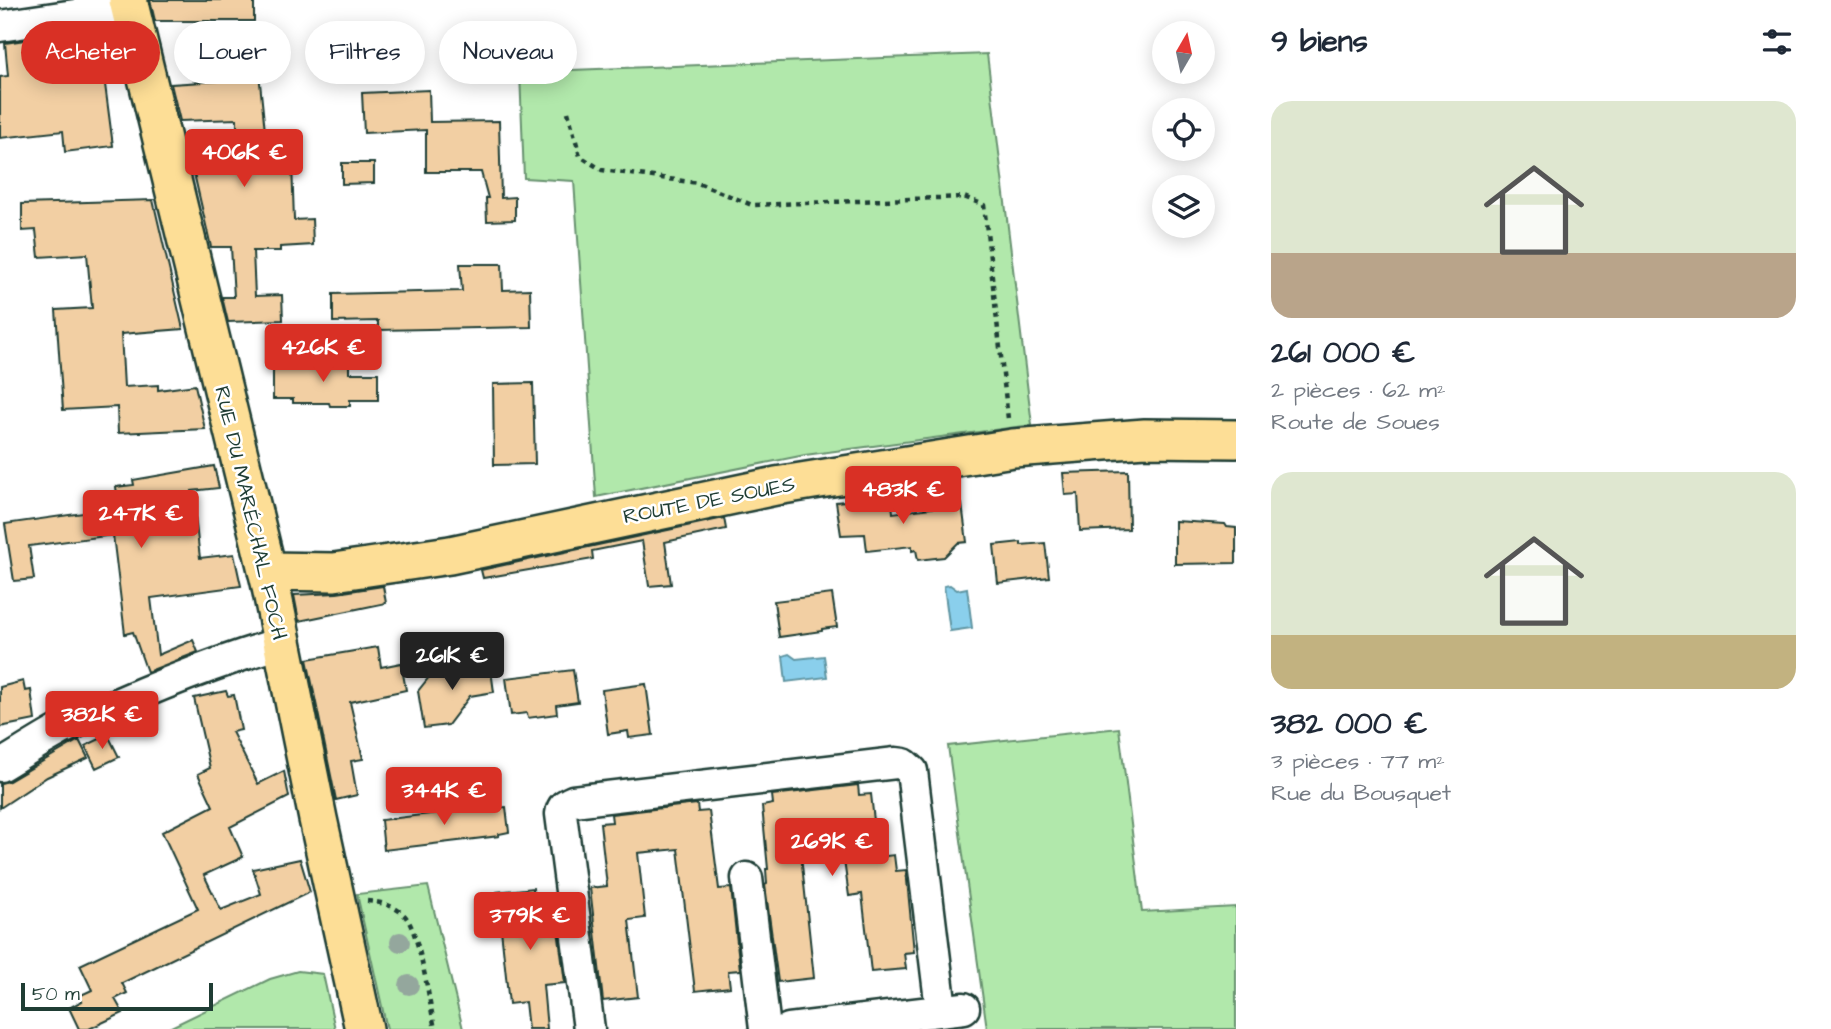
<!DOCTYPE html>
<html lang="fr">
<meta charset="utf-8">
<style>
:root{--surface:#fff;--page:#f2f2f3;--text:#1f2937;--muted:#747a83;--accent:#d93025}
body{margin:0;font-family:"Architects Daughter",sans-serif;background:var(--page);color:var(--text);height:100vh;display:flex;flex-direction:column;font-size:26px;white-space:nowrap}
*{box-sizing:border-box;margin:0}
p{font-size:23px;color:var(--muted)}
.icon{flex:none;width:38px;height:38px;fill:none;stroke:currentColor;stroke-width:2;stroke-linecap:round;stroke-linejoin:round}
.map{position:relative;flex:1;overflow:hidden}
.drawer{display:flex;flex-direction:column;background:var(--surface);width:595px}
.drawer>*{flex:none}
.guide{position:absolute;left:21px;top:21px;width:665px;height:63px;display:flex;gap:14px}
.needle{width:46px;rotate:9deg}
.controls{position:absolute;left:1152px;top:21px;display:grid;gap:14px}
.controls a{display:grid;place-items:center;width:63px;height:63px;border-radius:50%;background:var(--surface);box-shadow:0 4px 18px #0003;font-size:35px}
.scale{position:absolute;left:21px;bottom:18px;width:192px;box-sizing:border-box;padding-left:7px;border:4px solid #1f3d34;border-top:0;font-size:19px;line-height:24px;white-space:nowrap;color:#1f3d34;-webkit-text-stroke:5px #fff;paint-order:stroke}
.price{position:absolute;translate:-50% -60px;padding:0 16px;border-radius:7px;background:var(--accent);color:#fff;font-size:23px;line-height:46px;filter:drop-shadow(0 2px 4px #0008)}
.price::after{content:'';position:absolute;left:50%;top:42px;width:21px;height:16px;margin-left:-10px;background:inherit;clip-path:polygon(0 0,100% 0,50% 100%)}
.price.current{background:#222;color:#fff}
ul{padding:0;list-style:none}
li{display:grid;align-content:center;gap:14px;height:371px;padding:0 35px}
li span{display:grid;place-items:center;height:217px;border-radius:21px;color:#555}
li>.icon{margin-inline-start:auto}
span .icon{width:126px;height:126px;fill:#fffc;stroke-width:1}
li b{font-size:30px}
h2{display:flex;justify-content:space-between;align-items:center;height:84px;padding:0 35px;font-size:30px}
.pill{padding:0 24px;border-radius:32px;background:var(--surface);box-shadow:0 4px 18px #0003;font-size:24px;line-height:63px}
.pill.current{background:var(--accent);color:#fff}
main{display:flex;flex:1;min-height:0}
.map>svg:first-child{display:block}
.green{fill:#b1e8ab;stroke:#689270;stroke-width:2}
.water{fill:#8acfec;stroke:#5f95a2;stroke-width:2}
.building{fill:#f2cfa3;stroke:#1f3d34;stroke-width:2}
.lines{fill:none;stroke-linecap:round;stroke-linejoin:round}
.minor-casing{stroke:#1f3d34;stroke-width:35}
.major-casing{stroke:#1f3d34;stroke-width:42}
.path{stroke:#1f3d34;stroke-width:4.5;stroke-dasharray:5 5;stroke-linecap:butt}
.minor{stroke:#fff;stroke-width:30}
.major{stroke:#fdde96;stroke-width:37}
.tree{fill:#94a79d}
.labels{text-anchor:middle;stroke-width:5;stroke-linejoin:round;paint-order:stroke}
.street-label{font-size:21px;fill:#1f3d34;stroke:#fff}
</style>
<main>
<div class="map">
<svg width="1236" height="1029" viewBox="0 0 1236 1029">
<rect width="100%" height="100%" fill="#fff"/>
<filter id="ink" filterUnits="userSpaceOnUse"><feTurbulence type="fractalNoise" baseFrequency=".0143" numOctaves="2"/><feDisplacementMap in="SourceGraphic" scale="14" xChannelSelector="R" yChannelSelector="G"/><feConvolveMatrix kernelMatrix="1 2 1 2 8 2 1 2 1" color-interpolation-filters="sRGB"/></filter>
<g filter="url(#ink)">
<path class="green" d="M987 54 1032 425 805 455 596 497 574 181 524 178 520 72Z
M1119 728 1142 912 1236 907V1029H987L948 746Z
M428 886 463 1029H387L357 894Z
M298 971 323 974 335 1029H167L270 979Z"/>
<path class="water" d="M950 585 957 590 967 588 972 628 950 631 944 586Z
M789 654 796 659 824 656 827 677 786 682 783 656Z"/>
<path class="building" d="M150 0H254V21H155Z
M112 27 122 68 103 69 113 146 65 152 63 131 0 138V77L8 76 5 43Z
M236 60 258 63 266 141H271V163H292L294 220 312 219 313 245 280 247V251H253L255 296 282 295 283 320 228 322 222 297H234L231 247H211L193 169 237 167V119L180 121 171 84 235 80Z
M429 90 430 122 499 121 501 198 515 197V220L487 221 486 198H488L481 172H426V130L364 133 362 93Z
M342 163H374V183L342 184Z
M153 200 183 329 121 334 124 387 158 385V390L195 385 205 429 118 433 117 407 63 410 56 310 92 308 87 254 39 257 36 230 22 231V204Z
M460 264H502L503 290 530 289 531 327 378 330V321L333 322V294L462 291Z
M273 364 349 365V373H378V400H350V406H330L329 403H293V399H273Z
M533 383 535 464 494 465 493 384Z
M214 466 219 488 192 491 200 558 234 554 241 586 151 598 158 655 193 640 198 652 147 672 133 632 125 634 113 535 29 546 34 579 14 581 5 524 119 508 116 487 134 485 133 480Z
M1128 471 1129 529 1080 531 1078 494 1065 495 1063 473Z
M891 493 893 513 962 504 967 542 958 543 944 557 918 560 916 550 912 551V546L867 551 865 534 841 535 836 502 845 501V498Z
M724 518 726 529 665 542 671 584 649 586 642 541 592 551 593 559 483 578 481 570Z
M1175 521 1225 524 1227 527 1236 528V563L1175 564Z
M1021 542V545L1045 543 1049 577 998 583 994 545Z
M383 586 386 603 299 621 294 595 337 593Z
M832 594 837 627 822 629V631L779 637 774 601Z
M378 647 381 667 401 663 406 690 350 702 363 759 351 761 357 795 336 800 307 659Z
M490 663 494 692 470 696 448 725 424 728 418 691 434 671Z
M573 670 578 702 556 705 557 714 528 718 527 713 511 715 506 678Z
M23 681 25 691 31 690 35 720 0 727V687Z
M646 684 653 735 629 738 628 731 608 734 602 690Z
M226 691 228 696 234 695 241 730 232 732 258 784 284 771 289 797 230 827 243 857 204 875 221 910 261 894 253 869 300 859 310 892 122 983 127 993 115 999 123 1013 89 1029H79L69 1008 82 1001 79 996 92 990 80 965 198 909 162 832 213 806 198 774 210 768 194 698Z
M108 735 119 757 96 768 85 746Z
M79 740 88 758 47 777 0 808V783L9 781Z
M858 785 859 795 871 794 878 857 894 855 896 871 906 870 914 952 904 953 906 969 871 972 862 894 849 896 840 832 799 836 814 978 778 982 765 885 767 884 766 869H768L762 806 773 804 772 795Z
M697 804 698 812 709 811 719 889 731 888 740 970 728 971 730 987 695 991 678 849 638 853 645 918 629 920 638 997 603 1001 590 888 607 886 600 823 612 822 611 814Z
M495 806V808L506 807 509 832 499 834V836L384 850 381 820Z
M533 888 534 904 544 903 545 908 555 907 565 983 543 985 547 1029H528L525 1002 509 1004 497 892Z"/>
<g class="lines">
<defs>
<path id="minor" d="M0 26 129 7
M0 766C20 754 40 741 60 730 131 696 206 665 281 643
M747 878 765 1029
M589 1029 561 814C562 806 566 804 573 801L896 763 904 764 912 771 941 1009
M789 1029 964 1008"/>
<path id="major" d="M128 0 270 582 318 819 364 1029
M267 571 334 572 450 555 776 486 1013 448 1145 438 1236 439"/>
</defs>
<use href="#minor" class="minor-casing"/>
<use href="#major" class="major-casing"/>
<path class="path" d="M568 112 580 156 602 170 698 183 752 205 964 197 984 205 1008 419
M367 901C380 902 393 905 403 914 419 926 430 1006 435 1029"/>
<use href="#minor" class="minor"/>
<use href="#major" class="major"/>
</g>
<g class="tree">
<circle cx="400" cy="942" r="10"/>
<circle cx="409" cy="985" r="10"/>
</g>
</g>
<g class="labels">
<g class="street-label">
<text transform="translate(709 500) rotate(-11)" y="7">ROUTE DE SOUES</text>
<text transform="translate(251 513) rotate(77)" y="7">RUE DU MARÉCHAL FOCH</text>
</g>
</g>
</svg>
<div class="controls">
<a><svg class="needle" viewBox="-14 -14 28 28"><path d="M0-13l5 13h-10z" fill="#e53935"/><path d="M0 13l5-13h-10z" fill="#747a83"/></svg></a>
<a><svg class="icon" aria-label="locate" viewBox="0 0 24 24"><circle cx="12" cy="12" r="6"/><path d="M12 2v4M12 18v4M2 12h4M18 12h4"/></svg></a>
<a><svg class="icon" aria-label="layers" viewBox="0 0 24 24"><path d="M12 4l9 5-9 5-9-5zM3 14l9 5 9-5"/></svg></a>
</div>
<div class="scale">50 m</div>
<b class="price" style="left:244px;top:189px">406K €</b>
<b class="price" style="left:323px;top:384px">426K €</b>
<b class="price" style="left:903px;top:526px">483K €</b>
<b class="price" style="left:141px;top:550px">247K €</b>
<b class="price current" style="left:452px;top:692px">261K €</b>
<b class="price" style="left:102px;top:751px">382K €</b>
<b class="price" style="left:444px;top:827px">344K €</b>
<b class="price" style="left:832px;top:878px">269K €</b>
<b class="price" style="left:530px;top:952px">379K €</b>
<div class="guide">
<a class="pill current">Acheter</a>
<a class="pill">Louer</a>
<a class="pill">Filtres</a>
<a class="pill">Nouveau</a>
</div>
</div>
<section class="drawer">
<h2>9 biens<svg class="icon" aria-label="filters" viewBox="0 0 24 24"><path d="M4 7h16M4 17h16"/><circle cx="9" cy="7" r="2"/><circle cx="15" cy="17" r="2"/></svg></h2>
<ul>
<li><span style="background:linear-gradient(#dfe7d0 70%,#b9a48a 0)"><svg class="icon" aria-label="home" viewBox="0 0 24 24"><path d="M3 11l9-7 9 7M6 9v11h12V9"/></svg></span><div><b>261 000 €</b><p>2 pièces · 62 m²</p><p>Route de Soues</p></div></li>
<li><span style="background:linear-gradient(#dfe7d0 75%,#c2b280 0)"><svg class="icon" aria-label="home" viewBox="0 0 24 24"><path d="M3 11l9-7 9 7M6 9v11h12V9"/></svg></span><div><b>382 000 €</b><p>3 pièces · 77 m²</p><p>Rue du Bousquet</p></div></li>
</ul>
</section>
</main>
